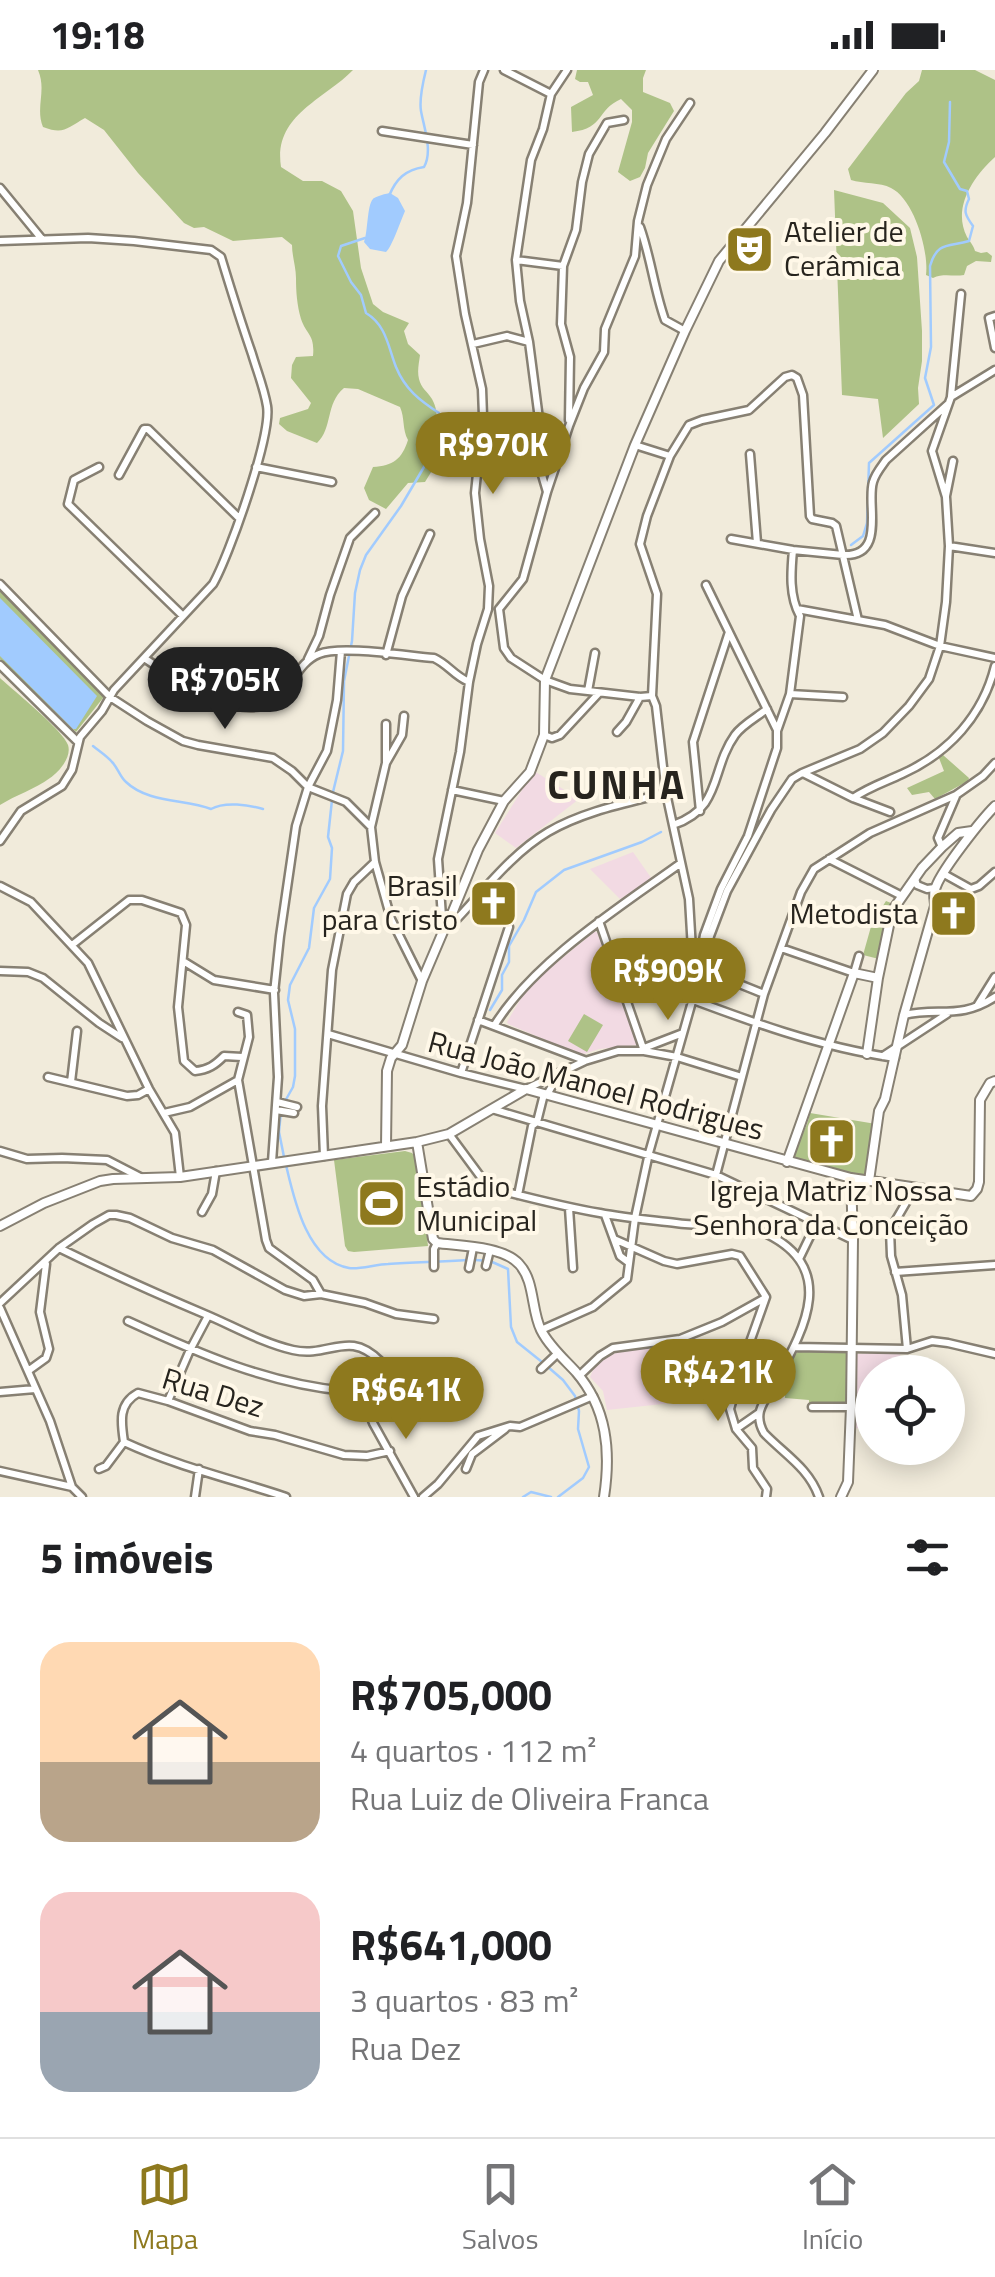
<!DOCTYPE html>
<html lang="pt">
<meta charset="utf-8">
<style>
:root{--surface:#fff;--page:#f2f2f2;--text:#202124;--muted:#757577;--line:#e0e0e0;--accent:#8e791e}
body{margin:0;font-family:"Titillium Web",sans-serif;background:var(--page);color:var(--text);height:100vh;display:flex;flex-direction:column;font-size:38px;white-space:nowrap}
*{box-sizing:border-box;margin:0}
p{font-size:32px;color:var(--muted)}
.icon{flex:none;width:55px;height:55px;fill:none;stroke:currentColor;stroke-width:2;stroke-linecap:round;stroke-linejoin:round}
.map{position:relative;height:1427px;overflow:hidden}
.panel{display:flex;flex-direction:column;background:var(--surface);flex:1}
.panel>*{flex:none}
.buttons{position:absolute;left:855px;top:1285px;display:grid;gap:20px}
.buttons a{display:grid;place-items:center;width:110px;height:110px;border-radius:50%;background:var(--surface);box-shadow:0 5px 25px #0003;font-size:50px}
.price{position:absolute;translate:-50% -85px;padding:0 22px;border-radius:35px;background:var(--accent);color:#fff;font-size:32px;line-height:65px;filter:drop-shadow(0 2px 5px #0008)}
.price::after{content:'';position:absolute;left:50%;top:60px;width:30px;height:22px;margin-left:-15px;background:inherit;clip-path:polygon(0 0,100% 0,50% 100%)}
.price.active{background:#222;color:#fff}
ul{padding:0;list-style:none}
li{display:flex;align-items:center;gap:30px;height:250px;padding:0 40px}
li span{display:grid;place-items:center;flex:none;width:280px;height:200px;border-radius:30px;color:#555}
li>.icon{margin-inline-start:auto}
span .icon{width:120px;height:120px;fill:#fffc;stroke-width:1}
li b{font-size:42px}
h2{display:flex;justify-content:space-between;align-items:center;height:120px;padding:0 40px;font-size:42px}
.status{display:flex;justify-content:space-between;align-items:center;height:70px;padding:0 50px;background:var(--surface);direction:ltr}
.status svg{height:28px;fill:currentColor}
.tab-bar{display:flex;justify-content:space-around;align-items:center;height:140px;border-top:2px solid var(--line);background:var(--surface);font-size:28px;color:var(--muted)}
.tab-bar a{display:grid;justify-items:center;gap:5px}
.tab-bar .active{color:var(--accent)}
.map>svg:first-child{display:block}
.education{fill:#f2dae3}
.green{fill:#aec287}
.water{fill:#a1cbfe}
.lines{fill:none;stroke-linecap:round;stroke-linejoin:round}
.stream{stroke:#a1cbfe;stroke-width:2.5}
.street-casing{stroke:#878073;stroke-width:11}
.secondary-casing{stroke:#878073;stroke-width:12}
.street{stroke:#fff;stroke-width:6}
.secondary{stroke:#fff;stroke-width:8}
.labels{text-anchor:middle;stroke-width:8;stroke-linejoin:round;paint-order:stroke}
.poi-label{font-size:30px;fill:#27241e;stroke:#fff8e8;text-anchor:start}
.street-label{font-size:30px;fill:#27241e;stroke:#fff8e8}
.district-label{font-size:40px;font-weight:bold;letter-spacing:2.5px;fill:#27241e;stroke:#fff8e8}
</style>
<div class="status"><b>19:18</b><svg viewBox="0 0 49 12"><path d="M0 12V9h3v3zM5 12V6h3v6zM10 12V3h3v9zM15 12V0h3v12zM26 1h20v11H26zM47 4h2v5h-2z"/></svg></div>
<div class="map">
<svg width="995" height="1427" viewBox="0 0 995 1427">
<rect width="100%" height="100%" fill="#f1ebdb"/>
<path class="education" d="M534 701 579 729 516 778 495 763Z
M633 782 652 809 620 829 590 799Z
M594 862H597L638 972 637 975 599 979 581 985 508 954 507 952 520 930 537 909Z
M672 1275 675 1294 680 1293 682 1315 672 1333 607 1340 603 1321 590 1307 596 1293 624 1279Z
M901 1282 896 1302H872V1359L854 1358 855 1284Z"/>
<path class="green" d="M38 0H353C324 30 273 45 281 97L303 111H322L341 121 353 141 361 198 373 234 383 242 409 253 404 261 408 274 420 285C419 293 417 301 419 309 421 318 427 321 432 329 444 350 427 369 450 388L448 397 433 399 425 412 408 413 386 439 369 430 364 418 373 397C393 396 402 389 408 370 402 359 405 348 400 337L358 319 344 318C325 334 333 358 317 373L287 361 279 354 280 348 308 339 311 333 291 308 292 295 296 287 313 286C315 264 307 266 301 249 297 235 296 222 296 208 296 197 292 186 292 175L282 167 233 171 204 157 194 158 184 153 138 103 104 60 85 48C67 58 64 65 43 57 35 37 47 21 38 0Z
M577 0H646L643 8V22L670 33 674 41 648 83 645 98 640 107 630 111 618 102 632 52V40L621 29C596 40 605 58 572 62L571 37 593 25 588 12H580L575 9Z
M922 0H975L995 10V87C973 107 952 138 967 167 970 172 974 176 975 181L981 183 987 182 992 186 991 192 976 191 967 196 964 205C953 207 944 203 933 208L926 205C929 181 914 129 891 118 880 112 863 114 851 110L848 99 906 23 919 11Z
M834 120 883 133 910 158 917 187 922 261V291L918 318 919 334 883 368 878 329 842 325Z
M0 521 103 623V628L76 662 0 589Z
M0 608C13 620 64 661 68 675 72 687 59 702 50 708 35 719 16 725 0 735Z
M943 685 969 708 968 711 935 729 929 722 912 725 907 718 944 701 939 688Z
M886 831 891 833 879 889 863 885 872 853Z
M584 944 603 955 587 982 568 971Z
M810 1043 876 1054 865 1105 859 1107 798 1092 793 1087C798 1070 808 1057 810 1043Z
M405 1081 412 1083 419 1092 428 1176 354 1182 348 1181 345 1176 334 1090Z
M799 1281 848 1283V1334H809V1330L785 1328C785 1311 785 1293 799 1281Z"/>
<path class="water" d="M390 123 398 128 405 141C401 150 392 177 386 182L370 179 364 172C368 162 367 135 373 129 374 127 388 123 390 123Z
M0 528 97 626 76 659H73L0 586Z"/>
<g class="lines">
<path class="stream" d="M389 126C396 109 405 100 424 97 433 81 424 58 421 41 419 29 423 12 426 0
M851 475 863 466 867 453 869 393 934 335 925 308 931 277 930 196C937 171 949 177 969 171L973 156C965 145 963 141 969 129L967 121 960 119 944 92 949 72 950 32
M93 676C99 681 107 686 112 692 118 698 120 707 126 712 148 733 184 729 211 739 225 731 249 735 263 739
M333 722 343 681 344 611 352 571 355 523 360 500 366 485 401 436 424 397 431 377 439 370 442 356 439 343C419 330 405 319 396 297 388 276 386 255 366 243L361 225 351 212 338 186 341 176 365 168
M490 940 502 920V905L509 892V876L524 850 536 822 564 800 642 772 661 762
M284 1033 293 1017 295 1006V959L288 930 290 915 309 878 314 838 330 809 332 778 328 767 332 730
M281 1041 279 1062 284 1087
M286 1095C294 1129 307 1191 349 1198 358 1200 377 1194 388 1194 415 1192 441 1192 467 1190
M475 1190 490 1191 508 1199 511 1257 517 1272 542 1292
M548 1297 563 1310 575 1326 579 1341 578 1359 589 1397 583 1408 558 1427
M523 1427 531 1422 551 1427"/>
<defs>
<path id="street" d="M504 0 551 24
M382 61 473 75
M0 118 41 168
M640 157C651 188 654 219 665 250L685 261
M0 171 88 168 134 171 211 180 221 187C231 220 241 252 252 284 257 301 264 318 267 336 272 365 229 486 213 514L114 620 102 641 80 667 72 700 62 716 21 741 0 771
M516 190 563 196
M995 246 989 248 995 278
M473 274 507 266 529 272
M951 326 961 224
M569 350 570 287 561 254 563 196 576 160 582 112 589 84 607 53 624 50
M635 375 670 386
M750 384 757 473
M99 397 74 410 68 434 183 546
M256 397 332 412
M119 405 144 359H148L239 448
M547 422 539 395V349L529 272 520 231 516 190 531 90 543 59 551 24 567 0
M946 426 953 391
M731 469 793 480 843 485C887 487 866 434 873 412 875 404 881 397 886 390L948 334
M949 476 995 483
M0 514 110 627 147 651 183 671 198 675 273 688 292 701 308 717 346 732 371 757
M706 515 777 660
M499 539 523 509 547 422 569 356 584 318 604 282 605 259 635 186 638 151 647 115 666 69 690 33
M499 539 504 578 511 588 545 610 570 619 588 621 640 627 652 626
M797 539 885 555 940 576 995 588
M386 585 402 526 430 464
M144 588C174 607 242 658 277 628 292 615 300 591 319 584 341 575 407 586 434 588 449 595 453 605 469 612
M308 589 319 566 330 525 350 468 375 443
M0 595 78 672
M588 621 595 583
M790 624 843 627
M404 646 402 665 386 693 371 757 375 792 391 849 422 911
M386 654V692
M617 662 626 652 640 627
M544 665 552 668 560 665 599 623
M803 703 853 728 890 742
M452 720 504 731
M853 728C869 717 885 712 902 704 949 683 983 645 995 596
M700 741 693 672 729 562
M673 755C723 738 710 700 735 665 742 655 757 647 767 639
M942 777 938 768 956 726
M829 789 902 826
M944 804 971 819 979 816 995 802
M915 809 917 815 927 819 935 818
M0 816 31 832 88 893 149 1019 175 1063 180 1107
M442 847 438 789 460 682 469 612 477 574 488 539 489 516 480 469 475 423 483 346 482 319 465 244 456 186 467 133 479 12 484 0
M599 851 644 981
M453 853C483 822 511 784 548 762 584 741 627 733 666 723
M72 875 129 830H142L181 843 186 855 178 937 184 991 195 1001C208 1000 215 995 224 986L242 987
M781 878 854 903 859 886
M705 887 710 866 727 821 771 740 792 709 802 703 860 679 883 663 909 636 929 609 940 576 946 532 949 476 946 427 932 381 951 327 995 300
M183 891 214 910 275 920
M699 894 692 880 689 829 666 723 656 636 652 626 657 524 640 474 647 446 670 386 689 355 702 350 749 340 785 307 792 305 797 308 803 325 810 446 812 449 832 453 836 456 858 550
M702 899 764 924
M0 901 28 902 43 908 99 953 122 968
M618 902C710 935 797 974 895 988
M977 936 995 907
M238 942 247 945 249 967 238 1010 266 1170 269 1178 313 1210 321 1224
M904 945C939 937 960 950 995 927
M478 950 584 990
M494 956C534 891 620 837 681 793
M328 964 461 1003 526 1019 585 991 618 981H644L677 987 742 1007
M644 978 683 963
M883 986 947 944
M461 1003 509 857
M48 1007 127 1026 138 1025 149 1019
M71 1012 77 961
M277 1032 297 1037
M492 1039 716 1105 853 1170
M276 1040 294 1043
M164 1043 190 1037 238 1010
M449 1064 486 1114 495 1119C530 1128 565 1137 600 1143 625 1148 651 1150 676 1153 703 1157 743 1153 767 1164 836 1198 806 1256 778 1307 773 1318 763 1330 760 1341 758 1349 760 1356 764 1363 784 1384 809 1398 819 1427
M0 1081 27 1089 62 1088 107 1090 140 1107
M324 1086 322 1036 332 900 347 824 354 812 375 792
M272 1092 278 1007 274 923 280 866 296 756 308 717 327 681 337 630 341 581
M716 1105 764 924 801 822 814 799 870 763 956 725 983 706 995 693
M518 1125 532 1056 537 1052 544 1024 548 1023 560 1002
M569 1138 573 1198
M202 1142 212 1124 216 1101
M605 1145 620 1186 628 1192
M614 1169 664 1191 677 1194 732 1184 740 1186 766 1227 745 1286 730 1339 736 1359
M59 1178C108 1202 157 1224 207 1245 235 1257 263 1273 293 1280 330 1288 348 1259 380 1291L375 1327 365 1333
M799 1189 816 1154
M486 1196 490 1180
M434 1197V1179L437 1173
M469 1198 473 1178
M895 1202 995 1195
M0 1233 59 1178 93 1154 109 1145H116L130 1148 172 1168 213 1180 285 1220 304 1226 321 1224 365 1233 396 1244 434 1249
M0 1238 50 1351 72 1417
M128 1251C198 1283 268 1314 346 1321L351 1323 357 1333H365
M541 1260 593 1237 627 1209 635 1148 649 1083 701 900 699 894 704 865 721 819 748 766 777 678V661L790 624 800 546C789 526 791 502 793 480
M795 1277 907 1279 932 1271 948 1273 995 1284
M907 1279 902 1225 891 1186 890 1160 914 1119
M541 1299 558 1283
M28 1301 46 1288 49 1279 40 1242 46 1194
M579 1306 600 1286 613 1278 680 1269 722 1252 765 1228
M700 1311 744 1287
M0 1322 35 1319
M168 1331 190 1280 208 1246
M365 1333 373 1353 414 1427
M812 1337H851
M759 1343 736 1359 752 1378 753 1398 767 1419 766 1427
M124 1372C176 1396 232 1409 286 1427
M99 1399 106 1396 124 1372C121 1352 118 1334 138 1323L168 1331 250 1361 275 1365 344 1385 367 1386 390 1381
M466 1399 472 1384 505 1359
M0 1401 72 1417 82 1427
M195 1427 199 1399
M423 1427 438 1414 478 1366 510 1356 520 1357 593 1326"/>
<path id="secondary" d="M441 851a6 6 0 1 1 12 0a6 6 0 1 1-12 0Z
M451 846 478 780 504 731 530 702 544 665 545 610 635 375 685 261 719 191 825 63 873 0
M867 984 878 908 892 841 922 798 942 777 958 763 972 761
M417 1072 433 1169 437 1173C460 1176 503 1176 519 1194 535 1211 531 1240 541 1260 549 1276 564 1289 576 1302 607 1338 611 1381 604 1427
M386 1076 387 1001 391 988 402 975 422 911 445 857
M787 1092 854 903 878 908
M869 1111 879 1041 885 1029 904 945 935 836C935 830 933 825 935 820 938 804 982 749 995 736
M0 1156 44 1133 100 1111 113 1109 180 1107 417 1072 449 1064 526 1019 851 1108 971 1126 977 1119 979 1112 980 1030 990 1013 995 1011
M841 1427 848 1412 851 1337 853 1170 851 1108"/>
</defs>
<use href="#street" class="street-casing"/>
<use href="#secondary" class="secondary-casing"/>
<use href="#street" class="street"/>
<use href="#secondary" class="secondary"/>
</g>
<defs>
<symbol id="theatre-square" viewBox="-11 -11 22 22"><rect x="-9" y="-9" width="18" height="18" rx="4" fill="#8e791e" stroke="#fff8e8"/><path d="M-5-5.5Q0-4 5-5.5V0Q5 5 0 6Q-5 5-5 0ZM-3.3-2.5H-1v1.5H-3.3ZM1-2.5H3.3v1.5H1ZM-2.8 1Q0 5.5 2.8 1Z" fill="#fff"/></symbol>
<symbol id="church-square" viewBox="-11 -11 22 22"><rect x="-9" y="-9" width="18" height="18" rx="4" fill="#8e791e" stroke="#fff8e8"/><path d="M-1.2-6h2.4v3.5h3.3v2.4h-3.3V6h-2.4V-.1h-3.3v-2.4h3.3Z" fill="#fff"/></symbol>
<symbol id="stadium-square" viewBox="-11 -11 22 22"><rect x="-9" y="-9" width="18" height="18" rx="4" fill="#8e791e" stroke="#fff8e8"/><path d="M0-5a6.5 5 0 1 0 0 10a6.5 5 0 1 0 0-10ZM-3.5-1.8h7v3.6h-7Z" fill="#fff"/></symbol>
</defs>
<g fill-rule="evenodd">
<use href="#theatre-square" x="722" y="152" width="55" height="55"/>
<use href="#church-square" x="466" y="806" width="55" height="55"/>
<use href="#church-square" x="926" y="816" width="55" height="55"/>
<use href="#church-square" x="804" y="1044" width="55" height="55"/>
<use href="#stadium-square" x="354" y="1106" width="55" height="55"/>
</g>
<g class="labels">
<g class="poi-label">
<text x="784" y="172">Atelier de<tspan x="784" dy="34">Cerâmica</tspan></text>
<text x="458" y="826" text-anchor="end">Brasil<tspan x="458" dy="34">para Cristo</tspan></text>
<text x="918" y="854" text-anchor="end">Metodista</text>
<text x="416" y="1127">Estádio<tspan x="416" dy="34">Municipal</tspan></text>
<text x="831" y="1131" text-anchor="middle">Igreja Matriz Nossa<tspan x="831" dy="34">Senhora da Conceição</tspan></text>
</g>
<g class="street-label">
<text transform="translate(596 1016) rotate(15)" y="10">Rua João Manoel Rodrigues</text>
<text transform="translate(213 1323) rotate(17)" y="10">Rua Dez</text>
</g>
<g class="district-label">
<text x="617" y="729">CUNHA</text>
</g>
</g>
</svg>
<div class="buttons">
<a><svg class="icon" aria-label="locate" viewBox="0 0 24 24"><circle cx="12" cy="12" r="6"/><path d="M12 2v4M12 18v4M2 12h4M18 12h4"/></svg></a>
</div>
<b class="price" style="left:493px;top:427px">R$970K</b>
<b class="price active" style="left:225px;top:662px">R$705K</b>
<b class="price" style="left:668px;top:953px">R$909K</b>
<b class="price" style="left:718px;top:1354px">R$421K</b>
<b class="price" style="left:406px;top:1372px">R$641K</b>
</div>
<section class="panel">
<h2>5 imóveis<svg class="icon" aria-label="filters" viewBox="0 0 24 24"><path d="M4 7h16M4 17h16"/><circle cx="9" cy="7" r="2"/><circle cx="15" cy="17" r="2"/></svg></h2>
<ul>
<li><span style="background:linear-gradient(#ffd9b3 60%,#b9a48a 0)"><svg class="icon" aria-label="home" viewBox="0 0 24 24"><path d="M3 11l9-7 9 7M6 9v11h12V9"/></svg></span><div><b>R$705,000</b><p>4 quartos · 112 m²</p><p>Rua Luiz de Oliveira Franca</p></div></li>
<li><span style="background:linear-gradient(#f6c9c9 60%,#9aa5b1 0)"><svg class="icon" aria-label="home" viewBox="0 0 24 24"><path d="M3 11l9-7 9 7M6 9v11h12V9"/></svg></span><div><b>R$641,000</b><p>3 quartos · 83 m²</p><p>Rua Dez</p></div></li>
</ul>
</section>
<nav class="tab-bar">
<a class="active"><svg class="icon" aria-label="map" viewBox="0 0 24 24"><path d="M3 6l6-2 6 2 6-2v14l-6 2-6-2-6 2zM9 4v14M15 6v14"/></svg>Mapa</a>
<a><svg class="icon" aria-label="saved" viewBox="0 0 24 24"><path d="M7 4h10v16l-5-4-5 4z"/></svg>Salvos</a>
<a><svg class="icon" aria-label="home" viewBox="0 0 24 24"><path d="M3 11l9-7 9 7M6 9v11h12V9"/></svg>Início</a>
</nav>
